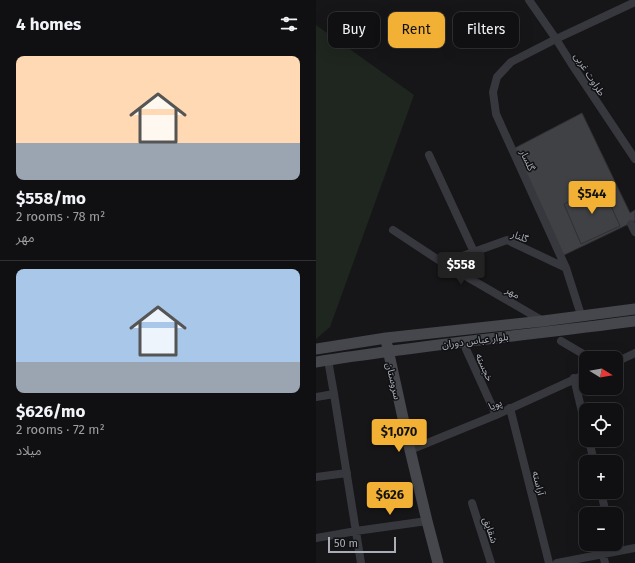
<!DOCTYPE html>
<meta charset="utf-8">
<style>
:root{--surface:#101012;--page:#19191b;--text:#f1f3f6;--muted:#9c9d9f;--line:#303032;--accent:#f2b134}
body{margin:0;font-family:"Fira Sans","Noto Sans Arabic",sans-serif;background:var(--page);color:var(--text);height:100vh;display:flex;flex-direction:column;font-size:15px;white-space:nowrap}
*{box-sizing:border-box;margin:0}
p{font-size:13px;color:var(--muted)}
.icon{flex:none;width:22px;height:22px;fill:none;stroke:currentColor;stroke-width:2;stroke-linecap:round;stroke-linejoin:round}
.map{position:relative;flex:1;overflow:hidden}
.drawer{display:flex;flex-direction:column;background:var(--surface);width:316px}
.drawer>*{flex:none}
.hud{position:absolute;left:12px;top:12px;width:247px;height:36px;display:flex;gap:8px}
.needle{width:26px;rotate:101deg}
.buttons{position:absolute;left:263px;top:351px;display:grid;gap:8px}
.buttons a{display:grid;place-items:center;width:44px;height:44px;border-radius:8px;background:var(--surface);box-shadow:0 4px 16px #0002,0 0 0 1px var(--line);font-size:20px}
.scale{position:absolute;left:12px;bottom:10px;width:68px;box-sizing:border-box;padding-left:4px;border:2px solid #a8adb8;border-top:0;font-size:11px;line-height:14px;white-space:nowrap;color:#a8adb8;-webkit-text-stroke:3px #111113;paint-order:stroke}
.price{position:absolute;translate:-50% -34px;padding:0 9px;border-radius:4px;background:var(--accent);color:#111;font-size:13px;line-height:26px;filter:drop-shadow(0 1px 2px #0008)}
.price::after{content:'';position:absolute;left:50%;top:24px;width:12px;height:9px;margin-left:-6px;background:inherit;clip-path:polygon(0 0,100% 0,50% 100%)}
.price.selected{background:#222;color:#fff}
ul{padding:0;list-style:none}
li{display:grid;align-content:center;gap:8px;height:212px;padding:0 16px}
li+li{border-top:1px solid var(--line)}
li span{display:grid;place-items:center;height:124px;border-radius:8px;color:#555}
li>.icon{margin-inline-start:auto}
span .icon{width:72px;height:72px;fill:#fffc;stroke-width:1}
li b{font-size:17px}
h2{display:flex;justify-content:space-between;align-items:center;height:48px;padding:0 16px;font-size:17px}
.tag{padding:0 14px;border-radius:8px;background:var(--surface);box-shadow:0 4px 16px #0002,0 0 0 1px var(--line);font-size:14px;line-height:36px}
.tag.selected{background:var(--accent);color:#111}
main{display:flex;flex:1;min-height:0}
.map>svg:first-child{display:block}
.green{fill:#1e261f}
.building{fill:#404145;stroke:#303034}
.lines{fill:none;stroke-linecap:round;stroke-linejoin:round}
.street{stroke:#37383d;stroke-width:8}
.secondary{stroke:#45474d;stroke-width:11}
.labels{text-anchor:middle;stroke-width:3;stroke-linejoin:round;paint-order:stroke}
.street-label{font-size:10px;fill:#a8adb8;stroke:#111113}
</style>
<main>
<section class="drawer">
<h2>4 homes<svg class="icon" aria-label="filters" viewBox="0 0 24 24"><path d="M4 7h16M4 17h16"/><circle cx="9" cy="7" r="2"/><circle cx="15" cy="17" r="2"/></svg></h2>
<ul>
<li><span style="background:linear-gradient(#ffd9b3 70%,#9aa5b1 0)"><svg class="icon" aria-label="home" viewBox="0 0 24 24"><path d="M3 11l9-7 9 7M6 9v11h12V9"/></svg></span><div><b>$558/mo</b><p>2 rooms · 78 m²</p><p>مهر</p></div></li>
<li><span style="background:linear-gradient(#a9c7e8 75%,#9aa5b1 0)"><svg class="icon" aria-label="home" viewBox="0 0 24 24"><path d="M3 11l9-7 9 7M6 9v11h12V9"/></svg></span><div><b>$626/mo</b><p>2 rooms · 72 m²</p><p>میلاد</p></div></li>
</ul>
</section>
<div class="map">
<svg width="319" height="563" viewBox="0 0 319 563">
<rect width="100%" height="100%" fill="#161618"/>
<path class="green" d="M0 25 98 95 14 327 0 339Z"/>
<path class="building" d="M266 113 314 213 319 210V221L246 256 197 149Z
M286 186 304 226 265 244 248 204Z"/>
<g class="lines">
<path class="street" d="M213 0 240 39 255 63 319 159
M113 155 158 252
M315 224 319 232
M77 230 127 263 227 321
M127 263 191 240 250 268
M265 315 250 268 180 114 177 92 181 77 195 62 240 39 319 2
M245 341 274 358
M150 349 180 415
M12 360 18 394
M300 362 319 353
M258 378 270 429
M0 397 18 394 45 563
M194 408 233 563
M273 440 278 462
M94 450 180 415 270 374
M0 477 31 473
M285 492 290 514
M156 503 175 563
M0 538 40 531 111 521
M287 555 289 563
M241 563 319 548"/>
<path class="secondary" d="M71 345 94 450 111 521 122 563
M0 349 70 338 227 321 319 309
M0 362C106 345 213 335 319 321"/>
</g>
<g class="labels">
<g class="street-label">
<text transform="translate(274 74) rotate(57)" y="4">طراوت غربی</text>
<text transform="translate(212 160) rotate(65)" y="4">گلسار</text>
<text transform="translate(204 236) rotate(20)" y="4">گلنار</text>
<text transform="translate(197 292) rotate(30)" y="4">مهر</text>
<text transform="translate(159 340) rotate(-7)" y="4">بلوار عباس دوران</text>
<text transform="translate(169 367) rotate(66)" y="4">خجسته</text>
<text transform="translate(78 381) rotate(77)" y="4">سروستان</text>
<text transform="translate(179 404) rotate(-23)" y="4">پویا</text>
<text transform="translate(223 483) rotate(76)" y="4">آراسته</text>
<text transform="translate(175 530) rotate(72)" y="4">شقایق</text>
</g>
</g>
</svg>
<div class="buttons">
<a><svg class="needle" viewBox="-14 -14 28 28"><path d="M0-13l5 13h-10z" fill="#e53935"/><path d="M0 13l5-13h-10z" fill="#9c9d9f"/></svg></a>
<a><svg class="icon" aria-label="locate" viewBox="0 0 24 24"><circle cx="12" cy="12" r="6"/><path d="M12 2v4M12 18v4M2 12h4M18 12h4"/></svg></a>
<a>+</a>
<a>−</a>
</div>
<div class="scale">50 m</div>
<b class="price" style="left:276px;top:215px">$544</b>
<b class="price selected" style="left:145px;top:286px">$558</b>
<b class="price" style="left:83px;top:453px">$1,070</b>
<b class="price" style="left:74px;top:516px">$626</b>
<div class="hud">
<a class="tag">Buy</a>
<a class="tag selected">Rent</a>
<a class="tag">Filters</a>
</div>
</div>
</main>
